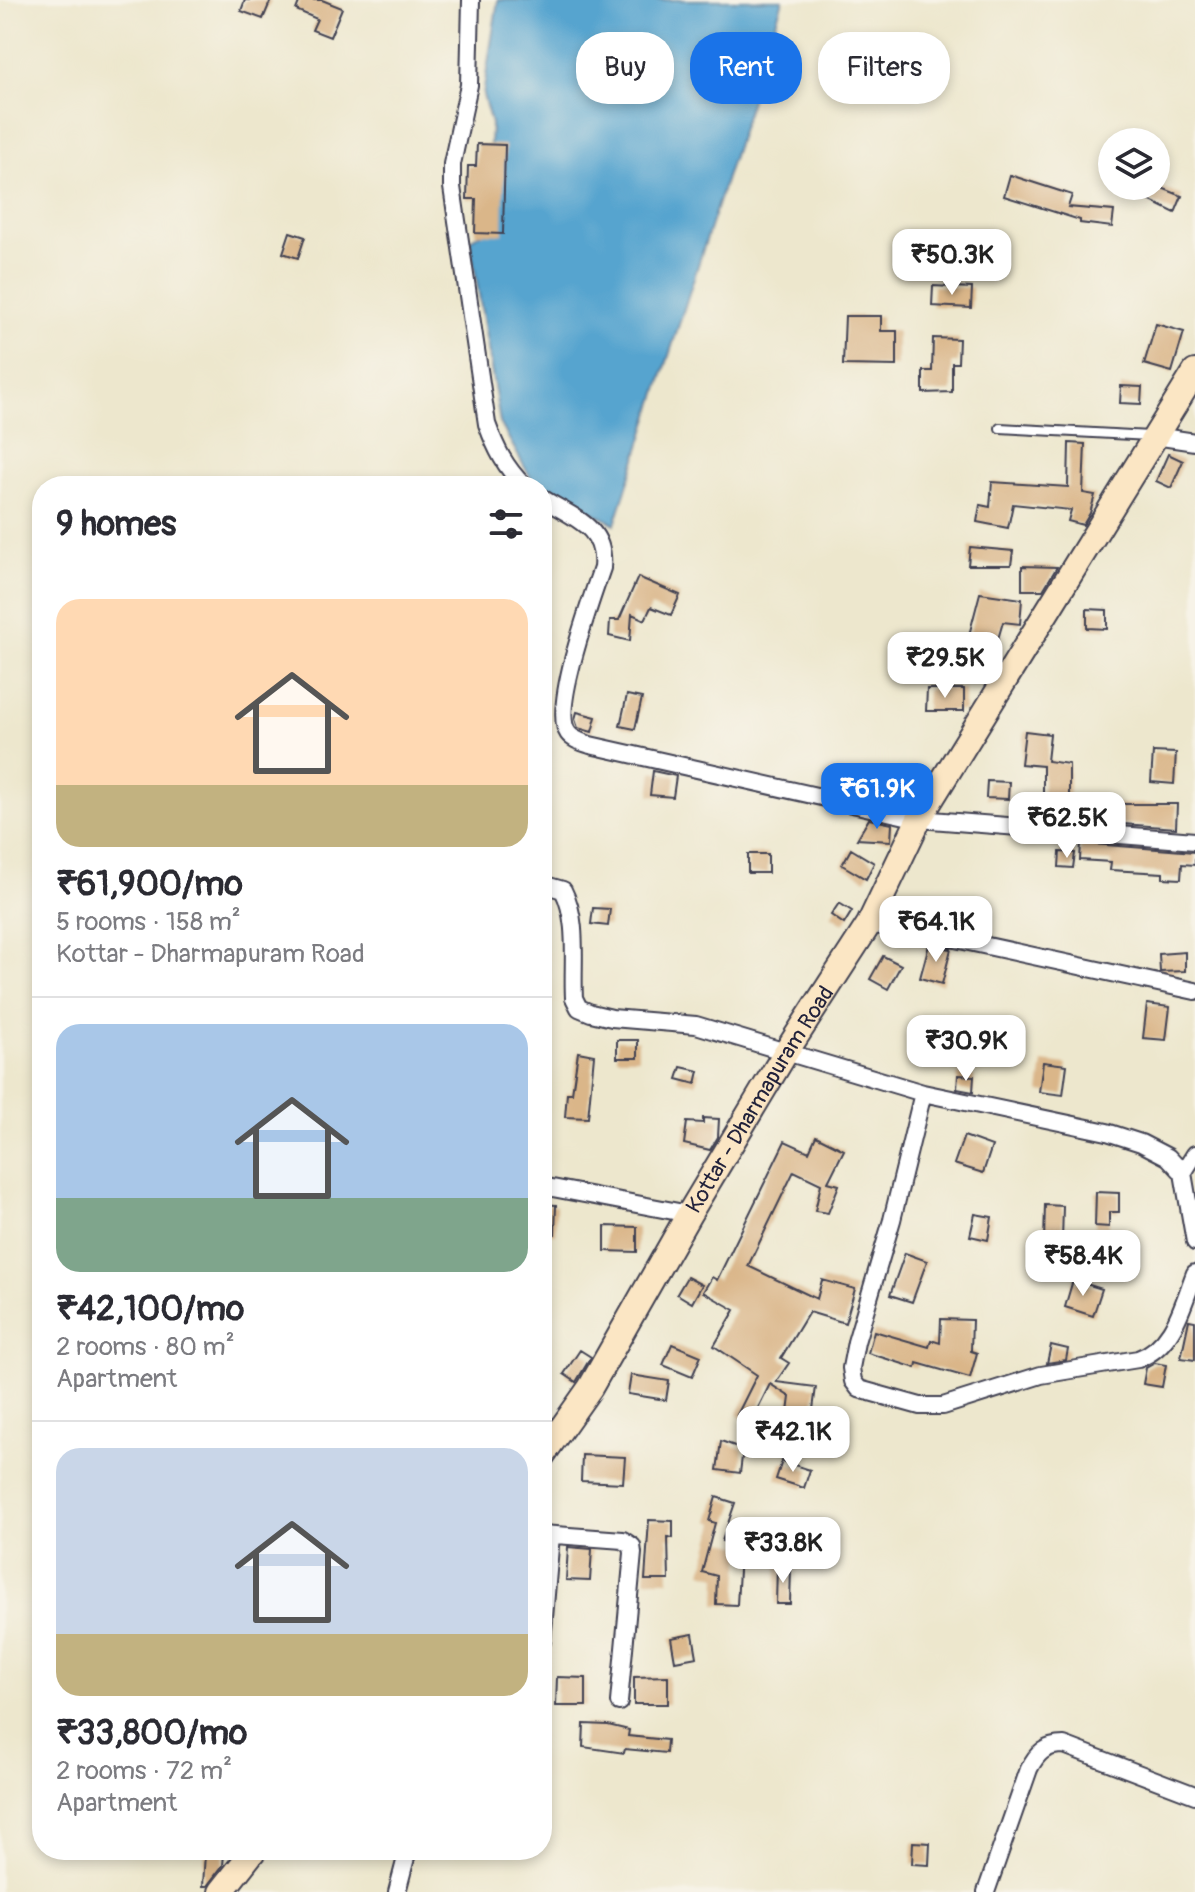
<!DOCTYPE html>
<meta charset="utf-8">
<style>
:root{--surface:#fff;--page:#f7f7f7;--text:#2b2b33;--muted:#7c7c81;--line:#e1e1e2;--accent:#1a73e8}
body{margin:0;font-family:Pangolin,sans-serif;background:var(--page);color:var(--text);height:100vh;display:flex;flex-direction:column;font-size:30px;white-space:nowrap}
*{box-sizing:border-box;margin:0}
p{font-size:26px;color:var(--muted)}
.icon{flex:none;width:44px;height:44px;fill:none;stroke:currentColor;stroke-width:2;stroke-linecap:round;stroke-linejoin:round}
.map{position:relative;flex:1;overflow:hidden}
.sheet{position:absolute;left:32px;top:476px;width:520px;height:1384px;display:flex;flex-direction:column;background:var(--surface);border-radius:32px;box-shadow:0 4px 12px #0003}
.sheet>*{flex:none}
.guide{position:absolute;left:576px;top:32px;width:498px;height:72px;display:flex;gap:16px}
.controls{position:absolute;left:1098px;top:128px;display:grid;gap:16px}
.controls a{display:grid;place-items:center;width:72px;height:72px;border-radius:50%;background:var(--surface);box-shadow:0 4px 12px #0003;font-size:40px}
.price{position:absolute;translate:-50% -68px;padding:0 18px;border-radius:16px;background:#fff;color:#222;font-size:26px;line-height:52px;filter:drop-shadow(0 2px 4px #0008)}
.price::after{content:'';position:absolute;left:50%;top:48px;width:24px;height:18px;margin-left:-12px;background:inherit;clip-path:polygon(0 0,100% 0,50% 100%)}
.price.on{background:var(--accent);color:#fff}
ul{padding:0;list-style:none}
li{display:grid;align-content:center;gap:16px;height:424px;padding:0 24px}
li+li{border-top:2px solid var(--line)}
li span{display:grid;place-items:center;height:248px;border-radius:24px;color:#555}
li>.icon{margin-inline-start:auto}
span .icon{width:144px;height:144px;fill:#fffc;stroke-width:1}
li b{font-size:34px}
h2{display:flex;justify-content:space-between;align-items:center;height:96px;padding:0 24px;font-size:34px}
.chip{padding:0 28px;border-radius:32px;background:var(--surface);box-shadow:0 4px 12px #0003;font-size:28px;line-height:72px}
.chip.on{background:var(--accent);color:#fff}
.map>svg:first-child{display:block}
.water{fill:#56a4cf;stroke:#3c6385;stroke-width:2}
.building{fill:#dab689}
.lines{fill:none;stroke-linecap:round;stroke-linejoin:round}
.lane-casing{stroke:#404051;stroke-width:12}
.street-casing{stroke:#404051;stroke-width:20}
.secondary-casing{stroke:#404051;stroke-width:28}
.lane{stroke:#fff;stroke-width:8}
.street{stroke:#fff;stroke-width:16}
.secondary{stroke:#fbe6c4;stroke-width:24}
.labels{text-anchor:middle;stroke-width:7;stroke-linejoin:round;paint-order:stroke}
.street-label{font-size:22px;fill:#22223b;stroke:#f7f3e8}
</style>
<div class="map">
<svg width="1195" height="1892" viewBox="0 0 1195 1892">
<rect width="100%" height="100%" fill="#f7f3e8"/>
<filter id="ink" filterUnits="userSpaceOnUse"><feTurbulence type="fractalNoise" baseFrequency=".0125" numOctaves="2"/><feDisplacementMap in="SourceGraphic" scale="16" xChannelSelector="R" yChannelSelector="G"/><feConvolveMatrix kernelMatrix="1 2 1 2 8 2 1 2 1" color-interpolation-filters="sRGB"/></filter>
<filter id="wash" filterUnits="userSpaceOnUse"><feTurbulence type="fractalNoise" baseFrequency=".006" numOctaves="4" result="noise"/><feDisplacementMap in="SourceGraphic" scale="32" xChannelSelector="R" yChannelSelector="G"/><feGaussianBlur stdDeviation="1.8" result="paint"/><feColorMatrix in="noise" values="0 0 0 0 0 0 0 0 0 0 0 0 0 0 0 0 0 1.4 0 .05"/><feComposite in="paint" operator="in"/></filter>
<g filter="url(#wash)">
<rect width="100%" height="100%" fill="#ede7cd"/>
<path class="water" d="M498 0H783L615 524 532 480 500 423 470 240 486 230 491 124 483 95Z"/>
<g id="blocks">
<path class="building" d="M245 0H271L263 19 241 11Z
M300 0H322L342 8 330 37 312 30 317 19 296 10Z
M477 144 505 145 503 234 475 233 476 199H467L468 166H476Z
M1010 175 1072 195 1068 207 1114 211 1112 227 1080 223V220L1004 196Z
M1120 186H1157L1182 196 1175 213Z
M290 232 305 237 298 258 283 253Z
M933 286 972 288 971 308 932 306Z
M845 316H881V331H897V366L843 365Z
M1156 324 1184 332 1172 372 1144 364Z
M933 338 959 339 958 363H952V392L923 393V371H932Z
M1121 386 1142 387 1141 404 1120 403Z
M1069 443 1085 444 1083 493 1095 495 1090 513 1083 525 1068 521 1071 510 1013 504 1008 528 977 522 980 505 990 507 992 482 1068 487Z
M1168 454 1183 461 1171 488 1156 481Z
M970 547 1013 551 1011 565H968Z
M1022 566 1057 567 1043 590H1022Z
M638 577 680 595 671 615 651 607 645 620 632 614 630 641 609 636 610 620H619Z
M980 593 1022 599 1020 624 1003 622 990 666 963 658Z
M1087 609 1107 610V629L1087 628Z
M927 689H964V711H926Z
M627 695 642 698 635 729 620 726Z
M577 712 596 717 592 732 578 728 575 719Z
M1025 731 1050 734 1047 761 1069 764V804H1177L1176 828 1043 818V766L1021 764Z
M1153 752 1176 753 1174 784 1151 782Z
M653 771 676 776 673 797 650 795Z
M987 781 1009 782 1008 799 986 798Z
M869 819 892 824 891 841 857 839Z
M1081 843 1195 852V865L1182 864 1181 879 1163 878V873L1110 870 1111 862 1080 860Z
M851 849 874 863 866 879 842 865Z
M1060 852 1075 853 1073 868 1059 867Z
M748 854H768V873H748Z
M839 903 852 911 844 924 831 915Z
M945 904 973 915 967 930 937 924Z
M593 908 610 909 608 926 591 924Z
M929 945 951 949 942 984 920 978Z
M1185 952V971L1160 972 1159 954Z
M883 956 901 965 888 989 870 979Z
M1147 1004 1170 1007 1166 1040 1143 1038Z
M617 1040H638V1058H617Z
M578 1052 594 1055 588 1118 565 1117 567 1093H572Z
M1043 1062 1067 1065 1063 1095 1039 1092Z
M681 1067 699 1071 696 1084 677 1079Z
M958 1075 974 1076 973 1092 957 1089Z
M703 1118 719 1119 718 1137 710 1150 684 1144 687 1122 703 1123Z
M816 1136 844 1150 828 1182 839 1185 828 1213 815 1211 821 1184 794 1171 748 1266 817 1299 822 1280 855 1289 845 1323 809 1312 781 1358 789 1363 776 1382 816 1387 810 1432 786 1428 790 1397 770 1384 751 1422 737 1415 757 1375 714 1346 735 1310 703 1292 712 1277 717 1280 785 1141 809 1152Z
M964 1136 992 1146 983 1173 954 1164Z
M1096 1192 1119 1193V1212H1109V1227L1095 1226Z
M542 1204 556 1205 555 1234 542 1233Z
M1045 1205 1063 1206 1062 1242H1044Z
M975 1214 992 1217 988 1240 970 1236Z
M605 1226 637 1227V1252L605 1251Z
M905 1253 927 1261 912 1302 890 1295Z
M687 1277 702 1285 692 1303 677 1294Z
M1073 1280 1102 1289 1093 1316 1065 1307Z
M941 1319 972 1320 971 1351 977 1353 970 1378 917 1363 916 1368 868 1353 874 1331 929 1347 931 1340 940 1343Z
M1189 1320 1195 1321V1360L1181 1358Z
M672 1344 701 1356 692 1377 663 1365Z
M1051 1345 1068 1349 1066 1360 1047 1363Z
M580 1350 591 1357 576 1382 564 1374Z
M1155 1363 1166 1365 1162 1387 1143 1384 1146 1368Z
M631 1375 669 1381 666 1400 628 1394Z
M811 1426H827L826 1442 810 1441Z
M721 1441 743 1449 740 1473 717 1470Z
M582 1455 625 1457 623 1483 581 1481Z
M782 1461 810 1470 804 1488 776 1479Z
M716 1497 735 1503 722 1541 745 1547 739 1570 737 1605 716 1604 717 1576 702 1572 715 1523 709 1521Z
M649 1520 673 1521V1538L668 1537 669 1580H645Z
M568 1547 592 1549 590 1581 566 1580Z
M777 1566 791 1567 790 1604H776Z
M693 1634 697 1657 675 1661 671 1638Z
M668 1676V1704H634V1677Z
M557 1677 586 1678V1706H556Z
M584 1724 608 1725 629 1730 628 1736 667 1740 666 1753 625 1749 624 1753 583 1747Z
M913 1842 930 1843 929 1865 912 1864Z
M205 1853 224 1854 223 1865 207 1886H203Z"/>
</g>
</g>
<g filter="url(#ink)">
<use href="#blocks" fill-opacity="0" stroke="#404051" stroke-width="2"/>
<g class="lines">
<defs>
<path id="lane" d="M1000 428 1150 436"/>
<path id="street" d="M471 0 469 85 452 164V187L487 424C496 449 505 467 524 486
M1155 436 1195 442
M542 498C573 518 606 526 602 568 592 597 551 710 568 733 573 740 582 742 590 745L919 819 1195 841
M542 884 563 890C579 921 572 963 574 998L579 1008 591 1013 612 1018 696 1025 923 1093 1107 1132 1141 1143 1168 1157 1183 1173 1195 1242
M869 924 946 937 1195 991
M923 1093 892 1220 856 1342 851 1368 853 1381 859 1389 920 1406H943L1041 1375 1138 1359C1174 1346 1182 1306 1195 1273
M1183 1173 1195 1154
M542 1186 689 1214
M542 1534 623 1540 632 1546 633 1553 619 1702
M542 1642 551 1535
M397 1892 408 1850
M986 1892 1029 1769C1037 1753 1045 1745 1064 1745L1195 1795"/>
<g id="secondary">
<path id="s1" d="M542 1456 590 1388 689 1214 786 1052 869 924 919 819 1195 372"/>
<path d="M221 1892 254 1850"/>
</g>
</defs>
<use href="#lane" class="lane-casing"/>
<use href="#street" class="street-casing"/>
<use href="#secondary" class="secondary-casing"/>
<use href="#lane" class="lane"/>
<use href="#street" class="street"/>
<use href="#secondary" class="secondary"/>
</g>
</g>
<g class="labels">
<g class="street-label">
<text dy="8" stroke="none"><textPath href="#s1" startOffset="418">Kottar - Dharmapuram Road</textPath></text>
</g>
</g>
</svg>
<div class="controls">
<a><svg class="icon" aria-label="layers" viewBox="0 0 24 24"><path d="M12 4l9 5-9 5-9-5zM3 14l9 5 9-5"/></svg></a>
</div>
<b class="price" style="left:952px;top:297px">₹50.3K</b>
<b class="price" style="left:945px;top:700px">₹29.5K</b>
<b class="price on" style="left:877px;top:831px">₹61.9K</b>
<b class="price" style="left:1067px;top:860px">₹62.5K</b>
<b class="price" style="left:936px;top:964px">₹64.1K</b>
<b class="price" style="left:966px;top:1083px">₹30.9K</b>
<b class="price" style="left:1083px;top:1298px">₹58.4K</b>
<b class="price" style="left:793px;top:1474px">₹42.1K</b>
<b class="price" style="left:783px;top:1585px">₹33.8K</b>
<div class="guide">
<a class="chip">Buy</a>
<a class="chip on">Rent</a>
<a class="chip">Filters</a>
</div>
<section class="sheet">
<h2>9 homes<svg class="icon" aria-label="filters" viewBox="0 0 24 24"><path d="M4 7h16M4 17h16"/><circle cx="9" cy="7" r="2"/><circle cx="15" cy="17" r="2"/></svg></h2>
<ul>
<li><span style="background:linear-gradient(#ffd9b3 75%,#c2b280 0)"><svg class="icon" aria-label="home" viewBox="0 0 24 24"><path d="M3 11l9-7 9 7M6 9v11h12V9"/></svg></span><div><b>₹61,900/mo</b><p>5 rooms · 158 m²</p><p>Kottar - Dharmapuram Road</p></div></li>
<li><span style="background:linear-gradient(#a9c7e8 70%,#7fa58c 0)"><svg class="icon" aria-label="home" viewBox="0 0 24 24"><path d="M3 11l9-7 9 7M6 9v11h12V9"/></svg></span><div><b>₹42,100/mo</b><p>2 rooms · 80 m²</p><p>Apartment</p></div></li>
<li><span style="background:linear-gradient(#c9d6e8 75%,#c2b280 0)"><svg class="icon" aria-label="home" viewBox="0 0 24 24"><path d="M3 11l9-7 9 7M6 9v11h12V9"/></svg></span><div><b>₹33,800/mo</b><p>2 rooms · 72 m²</p><p>Apartment</p></div></li>
</ul>
</section>
</div>
